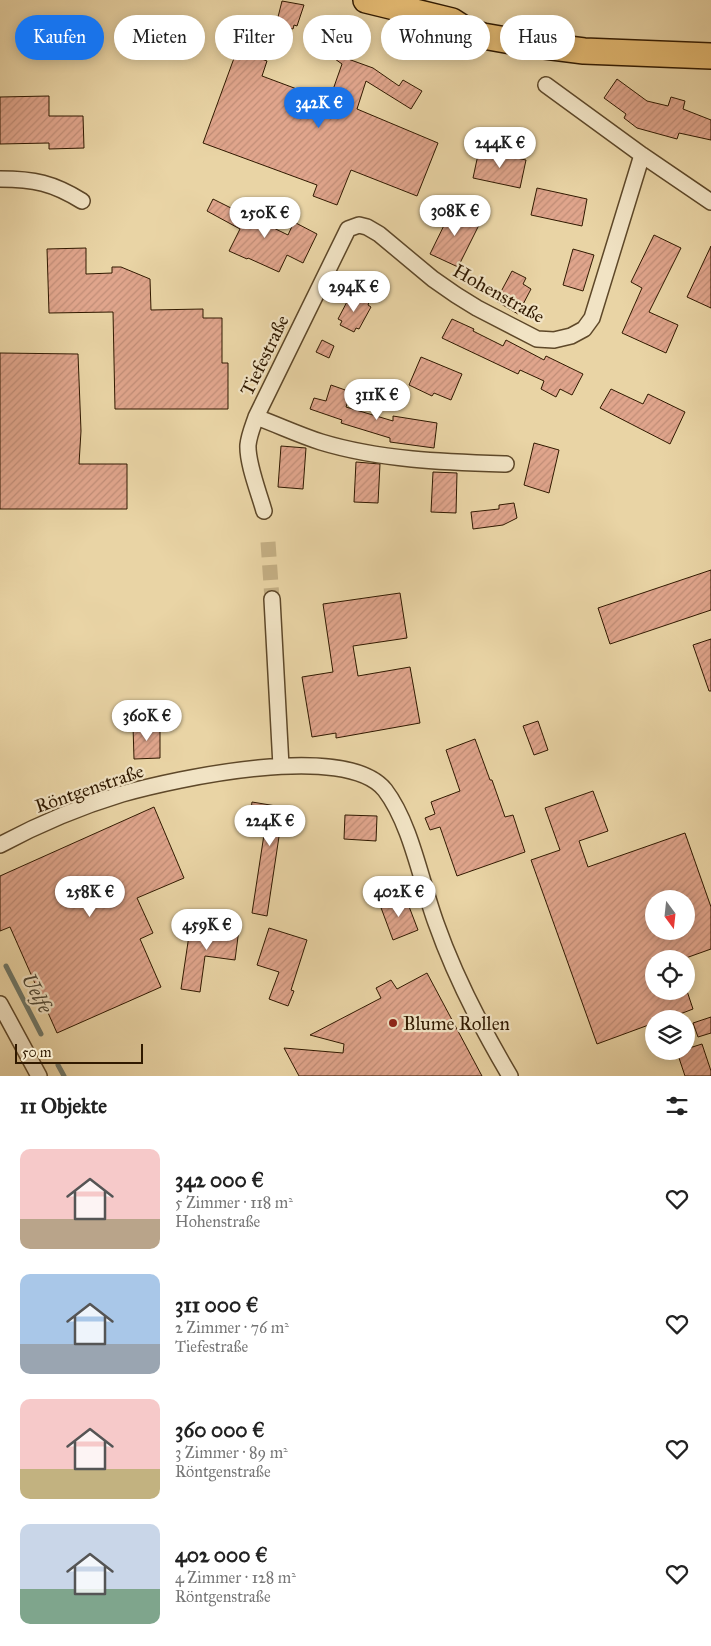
<!DOCTYPE html>
<html lang="de">
<meta charset="utf-8">
<style>
:root{--surface:#fff;--page:#f2f2f2;--text:#222;--muted:#767676;--accent:#1a73e8}
body{margin:0;font-family:"IM FELL Great Primer",serif;background:var(--page);color:var(--text);height:100vh;display:flex;flex-direction:column;font-size:19px;white-space:nowrap}
*{box-sizing:border-box;margin:0}
p{font-size:16px;color:var(--muted)}
.icon{flex:none;width:28px;height:28px;fill:none;stroke:currentColor;stroke-width:2;stroke-linecap:round;stroke-linejoin:round}
.map{position:relative;height:1076px;overflow:hidden}
.panel{display:flex;flex-direction:column;background:var(--surface);flex:1}
.panel>*{flex:none}
.guide{position:absolute;left:15px;top:15px;width:681px;height:45px;display:flex;gap:10px}
.needle{width:32px;rotate:165deg}
.buttons{position:absolute;left:645px;top:890px;display:grid;gap:10px}
.buttons a{display:grid;place-items:center;width:50px;height:50px;border-radius:50%;background:var(--surface);box-shadow:0 2px 12px #0003;font-size:25px}
.scale{position:absolute;left:15px;bottom:12px;width:128px;box-sizing:border-box;padding-left:5px;border:2px solid #301900;border-top:0;font-size:14px;line-height:18px;white-space:nowrap;color:#301900;-webkit-text-stroke:4px #f1e3c4;paint-order:stroke}
.price{position:absolute;translate:-50% -42px;padding:0 11px;border-radius:18px;background:#fff;color:#222;font-size:16px;line-height:32px;filter:drop-shadow(0 1px 2px #0008)}
.price::after{content:'';position:absolute;left:50%;top:30px;width:15px;height:11px;margin-left:-8px;background:inherit;clip-path:polygon(0 0,100% 0,50% 100%)}
.price.current{background:var(--accent);color:#fff}
ul{padding:0;list-style:none}
li{display:flex;align-items:center;gap:15px;height:125px;padding:0 20px}
li span{display:grid;place-items:center;flex:none;width:140px;height:100px;border-radius:10px;color:#555}
li>.icon{margin-inline-start:auto}
span .icon{width:60px;height:60px;fill:#fffc;stroke-width:1}
li b{font-size:21px}
h2{display:flex;justify-content:space-between;align-items:center;height:60px;padding:0 20px;font-size:21px}
.tag{padding:0 18px;border-radius:22px;background:var(--surface);box-shadow:0 2px 12px #0003;font-size:18px;line-height:45px}
.tag.current{background:var(--accent);color:#fff}
.map>svg:first-child{display:block}
.lines{fill:none;stroke-linecap:round;stroke-linejoin:round}
.stream{stroke:#6f7869;stroke-width:5}
.building{fill:url(#building-hatch);stroke:#301900;fill-rule:evenodd}
.street-tunnel{stroke:#c4af84;stroke-width:15;stroke-dasharray:15 8;stroke-linecap:butt}
.street-casing{stroke:#5e4829;stroke-width:18}
.primary-casing{stroke:#301900;stroke-width:28}
.street{stroke:#f1e3c4;stroke-width:15}
.primary{stroke:#e4ba72;stroke-width:25}
.poi-dot{fill:#8f2418;stroke:#f1e3c4;stroke-width:2}
.labels{text-anchor:middle;stroke-width:4.5;stroke-linejoin:round;paint-order:stroke}
.street-label{font-size:19px;fill:#301900;stroke:#f1e3c4}
.poi-label{font-size:19px;fill:#301900;stroke:#f1e3c4;text-anchor:start}
.water-label{font-size:20px;font-style:italic;fill:#504835;stroke:#f1e3c4}
</style>
<div class="map">
<svg width="711" height="1076" viewBox="0 0 711 1076">
<defs>
<pattern id="building-hatch" width="6" height="6" patternUnits="userSpaceOnUse" patternTransform="scale(1.25)"><rect width="6" height="6" fill="#e0a58c"/><path d="M-1 1l2-2M0 6l6-6M5 7l2-2" fill="none" stroke="#c08d77"/></pattern>
</defs>
<rect width="100%" height="100%" fill="#e9d4a5"/>
<filter id="stains"><feTurbulence type="fractalNoise" baseFrequency=".004" numOctaves="4"/><feColorMatrix values="0 0 0 0 .2 0 0 0 0 .09 0 0 0 0 .02 0 0 0 .5 -.17"/></filter>
<radialGradient id="worn" r=".72"><stop offset=".6" stop-color="#630" stop-opacity="0"/><stop offset="1" stop-color="#630" stop-opacity=".3"/></radialGradient>
<g class="lines">
<path class="stream" d="M6 966 41 1034
M58 1065 64 1076"/>
</g>
<path class="building" d="M282 1 304 5 297 26 294 25 293 29 276 25Z
M237 50 267 61 262 76 329 101 342 64 335 59 337 55 373 68 399 86 403 80 422 91 411 109 366 81 357 109 438 143 417 196 351 170 337 205 313 196 317 185 203 143Z
M617 79 647 101 668 106 671 97 685 101 683 109 711 120V140L679 133 677 139 637 128 624 118 626 114 604 98Z
M49 96V116H83L84 148 49 149V143L0 144V97Z
M479 150 526 160 520 188 473 178Z
M537 188 587 199 582 226 531 215Z
M213 199 247 216V215L288 235 294 222 317 234 303 263 287 255 279 272 248 258 247 259 229 251 240 229 207 211Z
M453 207 481 221 458 267 430 254Z
M654 235 681 248 649 312 678 325 666 353 622 333 642 288 631 282Z
M711 246V308L687 297Z
M86 248V274L112 273V267H121L150 279 151 310 203 309V318H222V363H228V409H115L113 312 49 313 47 249Z
M573 249 594 255 583 291 563 285Z
M512 271 526 278 523 284 531 289 518 314 496 301Z
M355 295 369 302 368 305 371 307 359 329 356 328 354 332 340 325 342 321 338 319 350 296 353 298Z
M452 319 474 329 473 331 503 346 506 340 544 360 546 356 583 374 572 395 560 389 556 397 541 389 544 381 520 370 518 374 442 338Z
M322 340 334 346 329 358 316 352Z
M0 353 78 354 81 431 79 464H127V509H0Z
M421 357 462 374 451 400 434 393 432 396 409 385Z
M331 385 351 392 346 407 393 421V416L437 423 434 448 390 442V438L341 423 342 420 310 409 314 398 326 401Z
M611 389 643 404 648 394 685 412 670 444 600 408Z
M534 443 559 450 549 493 524 485Z
M281 446 306 448 303 489 278 487Z
M356 462 380 464 378 503 354 502Z
M433 472 457 473 456 513 431 512Z
M514 503 517 518 503 525 473 529 471 512 499 509V505Z
M711 570V610L610 644 598 608Z
M400 593 407 638 353 646 358 676 410 667 420 723 336 738V733L312 737 302 677 333 672 323 604Z
M711 639V691H709L693 645Z
M538 721 548 750 534 755 523 726Z
M160 725V758L134 759 133 726Z
M475 739 490 780H492L505 817 513 815 525 852 457 876 440 827 430 830 425 818 435 814 431 802 460 791 446 750Z
M593 791 608 831 579 841 588 867 685 833 711 907V949L683 959H654V991H687L693 1009 667 1019H654V1023L597 1044 531 860 560 850 545 808ZM654 899H686V931H654Z
M252 802 300 810 296 833 280 830 267 916 252 913 265 828 249 825Z
M154 807 184 878 137 898 153 933 140 939 161 987 57 1033 10 927 0 931V876Z
M345 815 377 816 376 841 344 839Z
M405 896 418 930 393 940 380 905Z
M191 922 239 929 235 960 205 956 200 992 181 989Z
M269 928 307 940 291 990 294 991 288 1006 269 999 279 972 257 965Z
M427 973 482 1076H299L284 1048 343 1053 344 1044 310 1035 381 998 376 988 391 980 397 989Z
M711 1017V1033L698 1037 693 1023Z
M702 1044 711 1071V1076H685L677 1052 686 1051V1049Z"/>
<g class="lines">
<path class="street-tunnel" d="M268 542 272 599"/>
<defs>
<path id="street" d="M546 85 642 155 711 202
M0 179C34 179 53 183 82 201
M256 417C278 425 299 435 321 442 380 460 445 462 506 464
M264 511C259 493 247 463 248 445 249 435 253 426 256 417L348 229 359 225 367 227 379 234 433 279 456 295 477 308 537 339 554 340 571 336 584 329 592 318 642 155
M272 599 281 766
M0 845C39 824 79 807 122 794 175 779 346 741 385 790 411 824 421 882 436 923 455 977 481 1027 510 1076
M0 1004 39 1076"/>
<path id="primary" d="M366 0 452 21 466 30 483 36 529 44 584 51 711 56"/>
</defs>
<use href="#street" class="street-casing"/>
<use href="#primary" class="primary-casing"/>
<use href="#street" class="street"/>
<use href="#primary" class="primary"/>
</g>
<circle class="poi-dot" cx="393" cy="1023" r="5"/>
<g class="labels">
<g class="street-label">
<text transform="translate(499 293) rotate(29)" y="7">Hohenstraße</text>
<text transform="translate(264 355) rotate(-64)" y="7">Tiefestraße</text>
<text transform="translate(89 788) rotate(-19)" y="7">Röntgenstraße</text>
</g>
<g class="poi-label">
<text x="403" y="1030">Blume Rollen</text>
</g>
<g class="water-label">
<text transform="translate(37 993) rotate(62)" y="7">Uelfe</text>
</g>
</g>
<rect width="100%" height="100%" filter="url(#stains)"/>
<rect width="100%" height="100%" fill="url(#worn)"/>
</svg>
<div class="buttons">
<a><svg class="needle" viewBox="-14 -14 28 28"><path d="M0-13l5 13h-10z" fill="#e53935"/><path d="M0 13l5-13h-10z" fill="#767676"/></svg></a>
<a><svg class="icon" aria-label="locate" viewBox="0 0 24 24"><circle cx="12" cy="12" r="6"/><path d="M12 2v4M12 18v4M2 12h4M18 12h4"/></svg></a>
<a><svg class="icon" aria-label="layers" viewBox="0 0 24 24"><path d="M12 4l9 5-9 5-9-5zM3 14l9 5 9-5"/></svg></a>
</div>
<div class="scale">50 m</div>
<b class="price current" style="left:319px;top:129px">342K €</b>
<b class="price" style="left:500px;top:169px">244K €</b>
<b class="price" style="left:455px;top:237px">308K €</b>
<b class="price" style="left:265px;top:239px">250K €</b>
<b class="price" style="left:354px;top:313px">294K €</b>
<b class="price" style="left:377px;top:421px">311K €</b>
<b class="price" style="left:147px;top:742px">360K €</b>
<b class="price" style="left:270px;top:847px">224K €</b>
<b class="price" style="left:90px;top:918px">258K €</b>
<b class="price" style="left:399px;top:918px">402K €</b>
<b class="price" style="left:207px;top:951px">459K €</b>
<div class="guide">
<a class="tag current">Kaufen</a>
<a class="tag">Mieten</a>
<a class="tag">Filter</a>
<a class="tag">Neu</a>
<a class="tag">Wohnung</a>
<a class="tag">Haus</a>
</div>
</div>
<section class="panel">
<h2>11 Objekte<svg class="icon" aria-label="filters" viewBox="0 0 24 24"><path d="M4 7h16M4 17h16"/><circle cx="9" cy="7" r="2"/><circle cx="15" cy="17" r="2"/></svg></h2>
<ul>
<li><span style="background:linear-gradient(#f6c9c9 70%,#b9a48a 0)"><svg class="icon" aria-label="home" viewBox="0 0 24 24"><path d="M3 11l9-7 9 7M6 9v11h12V9"/></svg></span><div><b>342 000 €</b><p>5 Zimmer · 118 m²</p><p>Hohenstraße</p></div><svg class="icon" aria-label="heart" viewBox="0 0 24 24"><path d="M12 20l-8-8c-3-5 5-10 8-4 3-6 11-1 8 4z"/></svg></li>
<li><span style="background:linear-gradient(#a9c7e8 70%,#9aa5b1 0)"><svg class="icon" aria-label="home" viewBox="0 0 24 24"><path d="M3 11l9-7 9 7M6 9v11h12V9"/></svg></span><div><b>311 000 €</b><p>2 Zimmer · 76 m²</p><p>Tiefestraße</p></div><svg class="icon" aria-label="heart" viewBox="0 0 24 24"><path d="M12 20l-8-8c-3-5 5-10 8-4 3-6 11-1 8 4z"/></svg></li>
<li><span style="background:linear-gradient(#f6c9c9 70%,#c2b280 0)"><svg class="icon" aria-label="home" viewBox="0 0 24 24"><path d="M3 11l9-7 9 7M6 9v11h12V9"/></svg></span><div><b>360 000 €</b><p>3 Zimmer · 89 m²</p><p>Röntgenstraße</p></div><svg class="icon" aria-label="heart" viewBox="0 0 24 24"><path d="M12 20l-8-8c-3-5 5-10 8-4 3-6 11-1 8 4z"/></svg></li>
<li><span style="background:linear-gradient(#c9d6e8 65%,#7fa58c 0)"><svg class="icon" aria-label="home" viewBox="0 0 24 24"><path d="M3 11l9-7 9 7M6 9v11h12V9"/></svg></span><div><b>402 000 €</b><p>4 Zimmer · 128 m²</p><p>Röntgenstraße</p></div><svg class="icon" aria-label="heart" viewBox="0 0 24 24"><path d="M12 20l-8-8c-3-5 5-10 8-4 3-6 11-1 8 4z"/></svg></li>
</ul>
</section>
